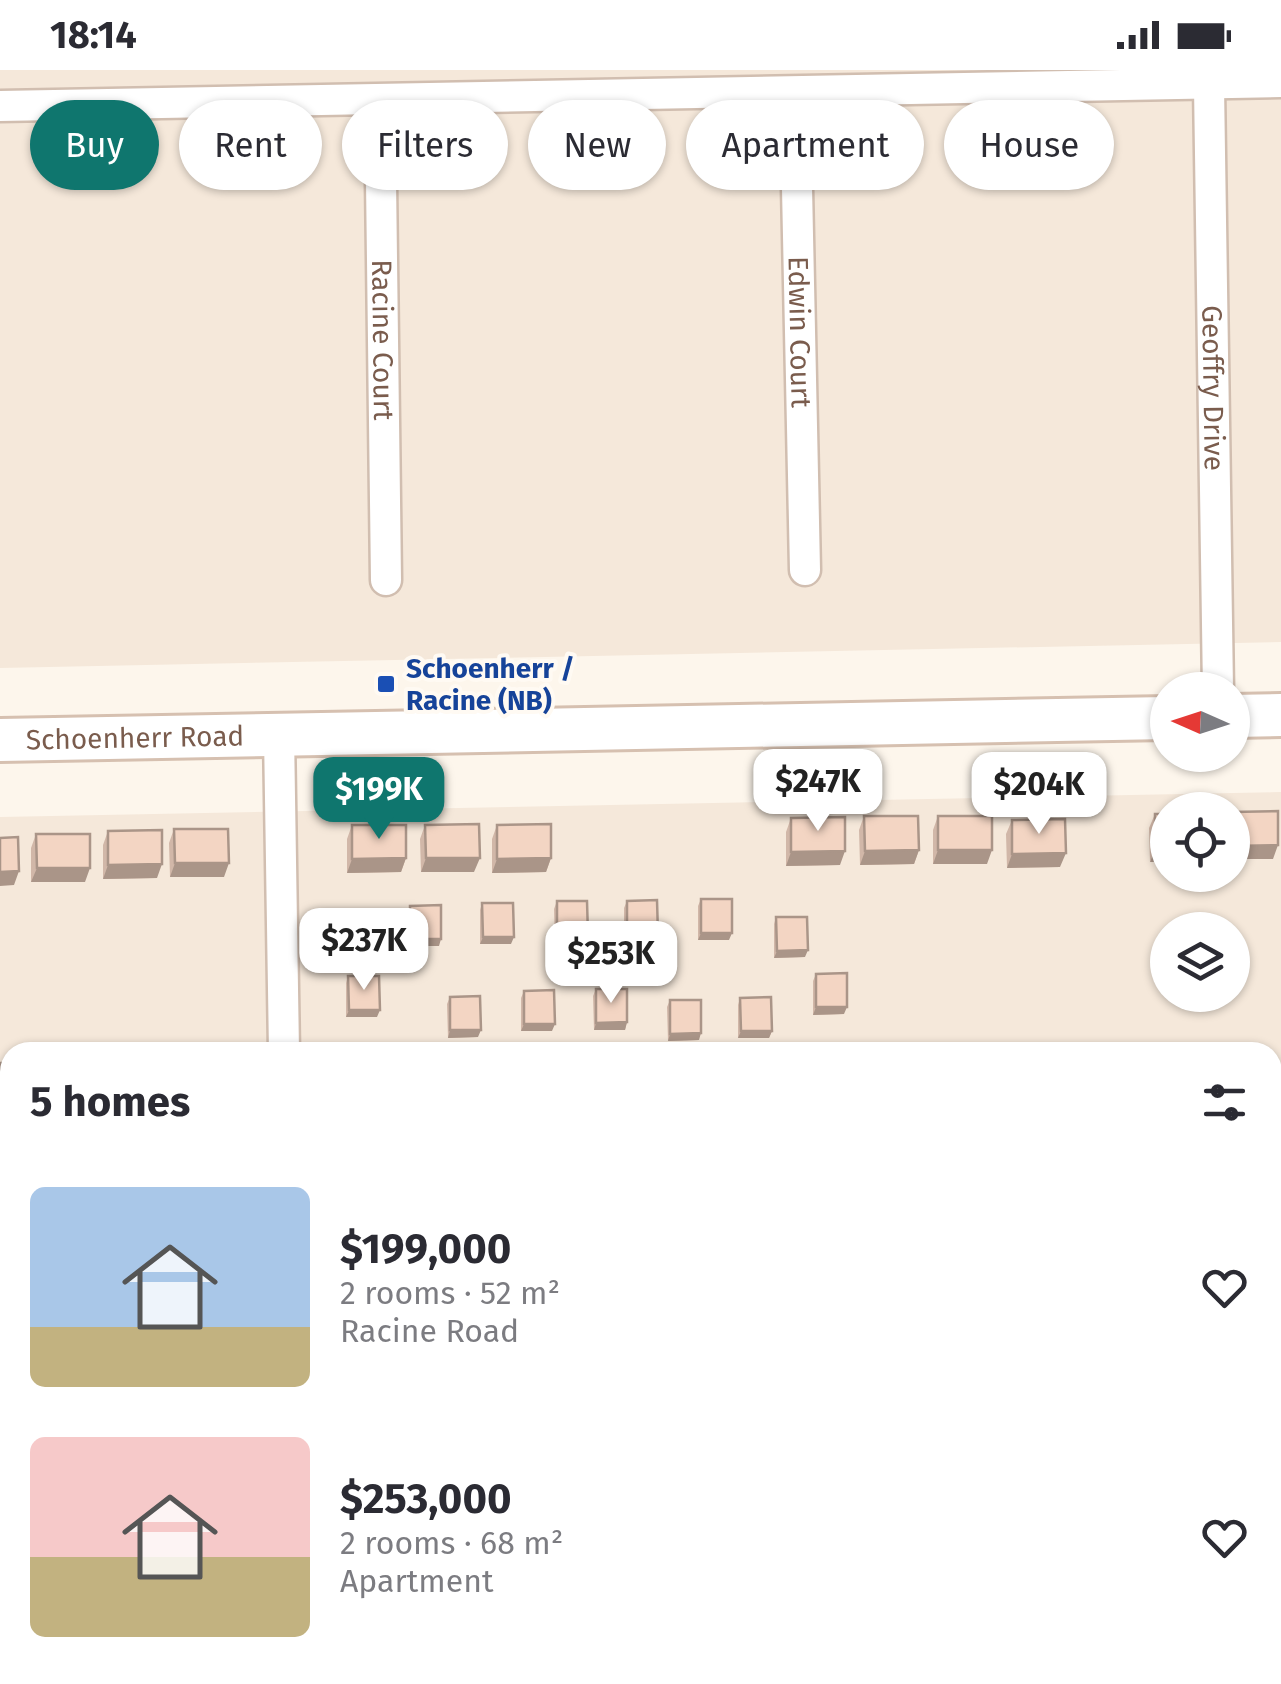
<!DOCTYPE html>
<meta charset="utf-8">
<style>
:root{--surface:#fff;--page:#f2f2f3;--text:#2b2b33;--muted:#7c7c81;--accent:#0f766e}
body{margin:0;font-family:"Fira Sans",sans-serif;background:var(--page);color:var(--text);height:100vh;display:flex;flex-direction:column;font-size:38px;white-space:nowrap}
*{box-sizing:border-box;margin:0}
p{font-size:32px;color:var(--muted)}
.icon{flex:none;width:55px;height:55px;fill:none;stroke:currentColor;stroke-width:2;stroke-linecap:round;stroke-linejoin:round}
.map{position:relative;flex:1;overflow:hidden}
.side{position:absolute;left:0px;top:972px;width:1282px;height:642px;display:flex;flex-direction:column;background:var(--surface);border-radius:30px 30px 0 0;box-shadow:0 2px 8px #0004}
.side>*{flex:none}
.guide{position:absolute;left:30px;top:30px;width:1222px;height:90px;display:flex;gap:20px}
.needle{width:65px;rotate:273deg}
.tools{position:absolute;left:1150px;top:602px;display:grid;gap:20px}
.tools a{display:grid;place-items:center;width:100px;height:100px;border-radius:50%;background:var(--surface);box-shadow:0 2px 8px #0004;font-size:50px}
.price{position:absolute;translate:-50% -85px;padding:0 22px;border-radius:20px;background:#fff;color:#222;font-size:32px;line-height:65px;filter:drop-shadow(0 2px 5px #0008)}
.price::after{content:'';position:absolute;left:50%;top:60px;width:30px;height:22px;margin-left:-15px;background:inherit;clip-path:polygon(0 0,100% 0,50% 100%)}
.price.current{background:var(--accent);color:#fff}
ul{padding:0;list-style:none}
li{display:flex;align-items:center;gap:30px;height:250px;padding:0 30px}
li span{display:grid;place-items:center;flex:none;width:280px;height:200px;border-radius:15px;color:#555}
li>.icon{margin-inline-start:auto}
span .icon{width:120px;height:120px;fill:#fffc;stroke-width:1}
li b{font-size:42px}
h2{display:flex;justify-content:space-between;align-items:center;height:120px;padding:0 30px;font-size:42px}
.pill{padding:0 35px;border-radius:45px;background:var(--surface);box-shadow:0 2px 8px #0004;font-size:35px;line-height:90px}
.pill.current{background:var(--accent);color:#fff}
.status{display:flex;justify-content:space-between;align-items:center;height:70px;padding:0 50px;background:var(--surface);direction:ltr}
.status svg{height:28px;fill:currentColor}
.map>svg:first-child{display:block}
.residential{fill:#f5e8da;fill-rule:evenodd}
.lines{fill:none;stroke-linecap:round;stroke-linejoin:round}
.minor-casing{stroke:#d1beb0;stroke-width:35}
.secondary-casing{stroke:#d6c0b0;stroke-width:48}
.minor{stroke:#fff;stroke-width:30}
.secondary{stroke:#fff;stroke-width:42}
.wall{fill:#d1b7a8}
.shaded-wall{fill:#aa9588}
.building{fill:#f3d5c3;stroke:#aa9588;stroke-width:2.5}
.transit-dot{fill:#1a4fb4;stroke:#fffaf3;stroke-width:4}
.labels{text-anchor:middle;stroke-width:8;stroke-linejoin:round;paint-order:stroke}
.street-label{font-size:28px;fill:#7a5c4d;stroke:#fffaf3}
.transit-label{font-size:28px;font-weight:bold;fill:#164399;stroke:#fffaf3;text-anchor:start}
</style>
<div class="status"><b>18:14</b><svg viewBox="0 0 49 12"><path d="M0 12V9h3v3zM5 12V6h3v6zM10 12V3h3v9zM15 12V0h3v12zM26 1h20v11H26zM47 4h2v5h-2z"/></svg></div>
<div class="map">
<svg width="1281" height="1614" viewBox="0 0 1281 1614">
<rect width="100%" height="100%" fill="#fdf6ec"/>
<path class="residential" d="M0 0H1281V572L0 598Z
M1281 722V1614H0V747ZM1168 740H1232V805H1168ZM1168 860H1232V925H1168ZM10 982H1272V1605H10Z"/>
<g class="lines">
<defs>
<g id="minor">
<path id="s1" d="M1209 16 1218 620"/>
<path id="s2" d="M795 22 805 500"/>
<path id="s3" d="M380 30 386 510"/>
<path d="M0 36 1281 12"/>
<path d="M279 664 284 982"/>
<path d="M0 1114H10"/>
<path d="M1272 1212 1281 1220"/>
<path d="M1272 1437 1281 1432"/>
<path d="M0 1517 10 1516"/>
<path d="M296 1605V1614"/>
</g>
<g id="secondary">
<path d="M1232 646 1281 645"/>
<path id="s4" d="M0 670 1168 648"/>
</g>
</defs>
<use href="#minor" class="minor-casing"/>
<use href="#secondary" class="secondary-casing"/>
<use href="#minor" class="minor"/>
<use href="#secondary" class="secondary"/>
</g>
<path class="wall" d="M1155 744H1168L1150 792 1149 758Z
M864 746 919 780 914 794 860 795 859 760Z
M938 746 987 794H933V760Z
M791 748 840 795 786 796V762Z
M1012 750 1060 797 1007 798 1006 764Z
M352 755 406 788 401 802 347 803V769Z
M425 755 474 802H421L420 769Z
M497 755 551 788 546 802 492 803V769Z
M174 759 224 807H170L169 773Z
M108 761 157 808 103 809V775Z
M36 764 85 812H31V778Z
M701 829 729 870H698V836Z
M557 831 585 872H555L554 839Z
M627 831 658 864 655 871 624 872V838Z
M482 833 511 874H480V840Z
M410 836 439 876H408L407 843Z
M776 847 805 887 774 888V854Z
M347 860 377 894H345V867Z
M816 904 844 944 813 945V911Z
M348 906 377 947H346V913Z
M596 919 627 952 625 960H594L593 926Z
M524 921 552 961H521V928Z
M450 927 478 967 448 968 447 934Z
M740 928 772 961 769 968H738V935Z
M670 930 699 970 668 971 667 937Z
M41 1605H105V1614H41Z
M112 1605H176V1614H112Z
M183 1605H247V1614H183Z"/>
<path class="shaded-wall" d="M1278 775 1273 789H1232V776Z
M1155 778H1168V792H1150Z
M919 780 914 794 860 795 865 781Z
M938 780H992L987 794H933Z
M845 781 840 795 786 796 791 782Z
M1066 783 1060 797 1007 798 1012 784Z
M406 788 401 802 347 803 352 789Z
M426 788H480L474 802H421Z
M551 788 546 802 492 803 497 789Z
M175 793H229L224 807H170Z
M162 794 157 808 103 809 108 795Z
M37 798H90L85 812H31Z
M19 801 14 815 0 816V802Z
M701 863H732L729 870H698Z
M658 864 655 871 624 872 627 865Z
M557 865H588L585 872H555Z
M483 867H514L511 874H480Z
M410 869H441L439 876H408Z
M808 880 805 887 774 888 777 881Z
M348 887H379L377 894H345Z
M816 937H847L844 944 813 945Z
M349 940H380L377 947H346Z
M627 952 625 960H594L596 953Z
M524 954H555L552 961H521Z
M450 960H481L478 967 448 968Z
M741 961H772L769 968H738Z
M701 963 699 970 668 971 670 964Z
M0 1027H10L6 1041H0Z
M0 1203H10V1217H0Z
M0 1351H10V1358H0Z
M0 1432H10V1446H0Z
M358 1605H413L410 1614H355Z
M427 1605H483L479 1614H423Z
M497 1605H553L550 1614H494Z
M568 1605H624L621 1612 565 1613Z
M637 1605H693L690 1611 635 1612Z
M707 1605H762L760 1611 704 1612Z
M776 1605H831L830 1610H774Z
M848 1605H904L902 1609 846 1610Z
M915 1605H971L970 1607H915Z
M987 1605H1042L986 1606Z"/>
<path class="building" d="M1278 741V775L1232 776V742Z
M1155 744H1168V778H1155Z
M864 746H918L919 780 865 781Z
M938 746H992V780H938Z
M845 747V781L791 782V748Z
M1065 749 1066 783 1012 784V750Z
M479 754 480 788H426L425 755Z
M551 754V788L497 789V755Z
M352 755H406V788L352 789Z
M174 759H228L229 793H175Z
M162 760V794L108 795V761Z
M36 764H90V798H37Z
M18 767 19 801 0 802V768Z
M701 829H732V863H701Z
M657 830 658 864 627 865V831Z
M557 831H587L588 865H557Z
M482 833H513L514 867H483Z
M441 835V869H410V836Z
M776 847H807L808 880 777 881Z
M379 859V887H348L347 860Z
M847 903V937H816V904Z
M348 906H379L380 940H349Z
M596 919H627V952L596 953Z
M554 920 555 954H524V921Z
M480 926 481 960H450V927Z
M771 927 772 961H741L740 928Z
M670 930H701V963L670 964Z
M983 974V982H929V975Z
M911 977V982H858L857 978Z
M565 981H619V982H565Z
M838 981V982H784Z
M0 993H10V1027H0Z
M10 1169V1203H0V1170Z
M0 1320H10V1351H0Z
M0 1398H10V1432H0Z
M6 1574H10V1605H35V1614H0V1582H6Z
M46 1605H105V1614H46Z
M117 1605H176V1614H117Z
M188 1605H247V1614H188Z"/>
<rect class="transit-dot" x="376" y="604" width="20" height="20" rx="5"/>
<g class="labels">
<g class="street-label">
<text dy="10" stroke="none"><textPath href="#s2" startOffset="240">Edwin Court</textPath></text>
<text dy="10" stroke="none"><textPath href="#s3" startOffset="240">Racine Court</textPath></text>
<text dy="10" stroke="none"><textPath href="#s1" startOffset="302">Geoffry Drive</textPath></text>
<text dy="10" stroke="none"><textPath href="#s4" startOffset="135">Schoenherr Road</textPath></text>
</g>
<g class="transit-label">
<text x="406" y="608">Schoenherr /<tspan x="406" dy="32">Racine (NB)</tspan></text>
</g>
</g>
</svg>
<div class="tools">
<a><svg class="needle" viewBox="-14 -14 28 28"><path d="M0-13l5 13h-10z" fill="#e53935"/><path d="M0 13l5-13h-10z" fill="#7c7c81"/></svg></a>
<a><svg class="icon" aria-label="locate" viewBox="0 0 24 24"><circle cx="12" cy="12" r="6"/><path d="M12 2v4M12 18v4M2 12h4M18 12h4"/></svg></a>
<a><svg class="icon" aria-label="layers" viewBox="0 0 24 24"><path d="M12 4l9 5-9 5-9-5zM3 14l9 5 9-5"/></svg></a>
</div>
<b class="price" style="left:818px;top:764px">$247K</b>
<b class="price" style="left:1039px;top:767px">$204K</b>
<b class="price current" style="left:379px;top:772px">$199K</b>
<b class="price" style="left:364px;top:923px">$237K</b>
<b class="price" style="left:611px;top:936px">$253K</b>
<div class="guide">
<a class="pill current">Buy</a>
<a class="pill">Rent</a>
<a class="pill">Filters</a>
<a class="pill">New</a>
<a class="pill">Apartment</a>
<a class="pill">House</a>
</div>
<section class="side">
<h2>5 homes<svg class="icon" aria-label="filters" viewBox="0 0 24 24"><path d="M4 7h16M4 17h16"/><circle cx="9" cy="7" r="2"/><circle cx="15" cy="17" r="2"/></svg></h2>
<ul>
<li><span style="background:linear-gradient(#a9c7e8 70%,#c2b280 0)"><svg class="icon" aria-label="home" viewBox="0 0 24 24"><path d="M3 11l9-7 9 7M6 9v11h12V9"/></svg></span><div><b>$199,000</b><p>2 rooms · 52 m²</p><p>Racine Road</p></div><svg class="icon" aria-label="heart" viewBox="0 0 24 24"><path d="M12 20l-8-8c-3-5 5-10 8-4 3-6 11-1 8 4z"/></svg></li>
<li><span style="background:linear-gradient(#f6c9c9 60%,#c2b280 0)"><svg class="icon" aria-label="home" viewBox="0 0 24 24"><path d="M3 11l9-7 9 7M6 9v11h12V9"/></svg></span><div><b>$253,000</b><p>2 rooms · 68 m²</p><p>Apartment</p></div><svg class="icon" aria-label="heart" viewBox="0 0 24 24"><path d="M12 20l-8-8c-3-5 5-10 8-4 3-6 11-1 8 4z"/></svg></li>
</ul>
</section>
</div>
